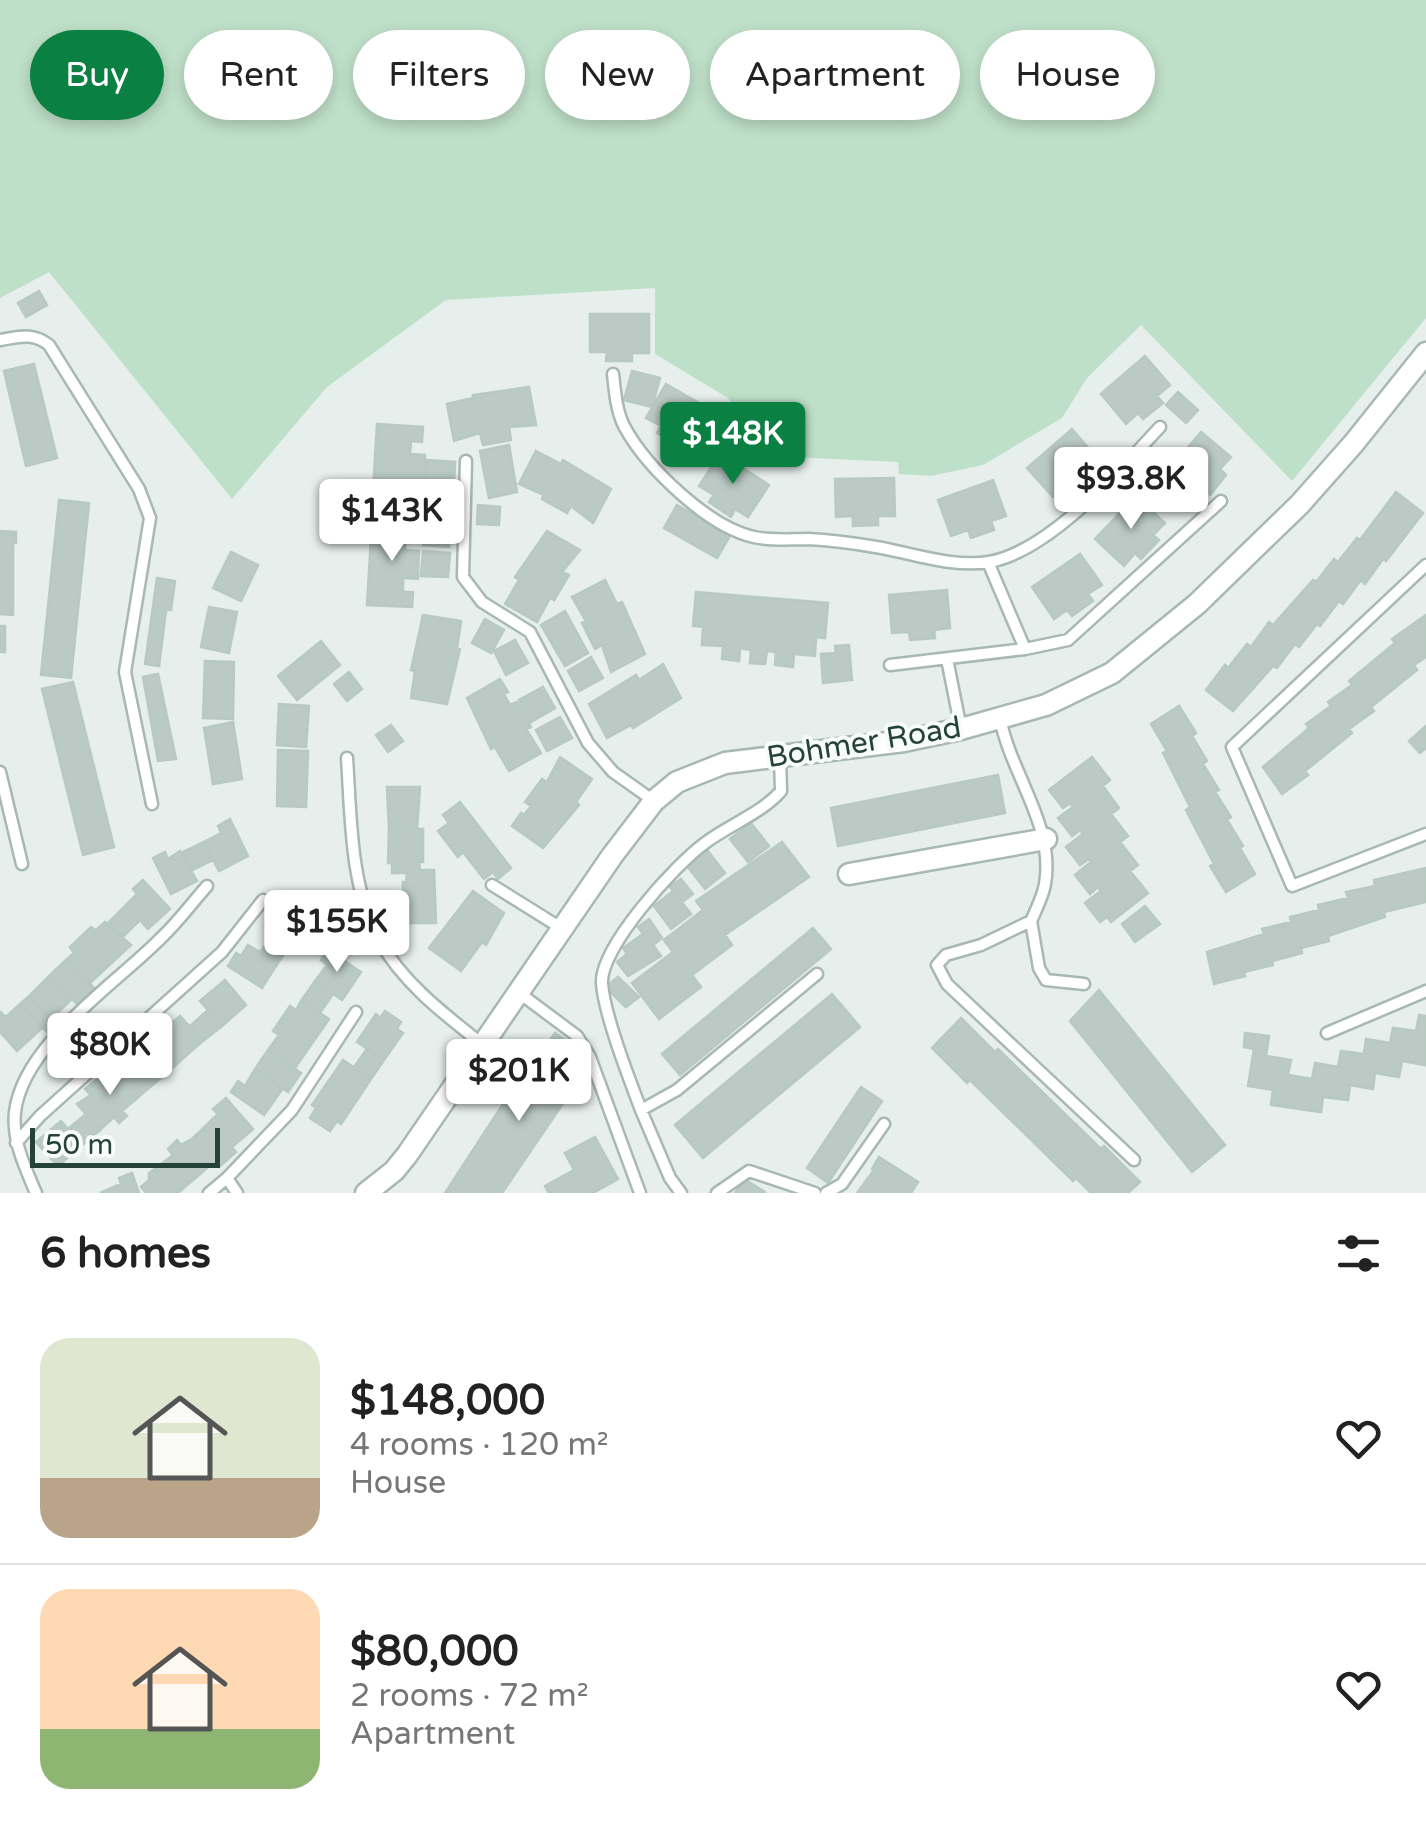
<!DOCTYPE html>
<meta charset="utf-8">
<style>
:root{--surface:#fff;--page:#f6f6f6;--text:#222;--muted:#767676;--line:#e0e0e0;--accent:#0b8043}
body{margin:0;font-family:"Varela Round",sans-serif;background:var(--page);color:var(--text);height:100vh;display:flex;flex-direction:column;font-size:38px;white-space:nowrap}
*{box-sizing:border-box;margin:0}
p{font-size:32px;color:var(--muted)}
.icon{flex:none;width:55px;height:55px;fill:none;stroke:currentColor;stroke-width:2;stroke-linecap:round;stroke-linejoin:round}
.map{position:relative;height:1193px;overflow:hidden}
.details{display:flex;flex-direction:column;background:var(--surface);flex:1}
.details>*{flex:none}
.guide{position:absolute;left:30px;top:30px;width:1368px;height:90px;display:flex;gap:20px}
.scale{position:absolute;left:30px;bottom:25px;width:190px;box-sizing:border-box;padding-left:10px;border:5px solid #24423a;border-top:0;font-size:28px;line-height:35px;white-space:nowrap;color:#24423a;-webkit-text-stroke:8px #f7fbf9;paint-order:stroke}
.price{position:absolute;translate:-50% -85px;padding:0 22px;border-radius:10px;background:#fff;color:#222;font-size:32px;line-height:65px;filter:drop-shadow(0 2px 5px #0008)}
.price::after{content:'';position:absolute;left:50%;top:60px;width:30px;height:22px;margin-left:-15px;background:inherit;clip-path:polygon(0 0,100% 0,50% 100%)}
.price.current{background:var(--accent);color:#fff}
ul{padding:0;list-style:none}
li{display:flex;align-items:center;gap:30px;height:250px;padding:0 40px}
li+li{border-top:2px solid var(--line)}
li span{display:grid;place-items:center;flex:none;width:280px;height:200px;border-radius:30px;color:#555}
li>.icon{margin-inline-start:auto}
span .icon{width:120px;height:120px;fill:#fffc;stroke-width:1}
li b{font-size:42px}
h2{display:flex;justify-content:space-between;align-items:center;height:120px;padding:0 40px;font-size:42px}
.chip{padding:0 35px;border-radius:45px;background:var(--surface);box-shadow:0 5px 15px #0003;font-size:35px;line-height:90px}
.chip.current{background:var(--accent);color:#fff}
.map>svg:first-child{display:block}
.green{fill:#bfe0c8}
.building{fill:#bbcac4;stroke:#b8c9c2;stroke-width:2.5}
.lines{fill:none;stroke-linecap:round;stroke-linejoin:round}
.service-casing{stroke:#a8b8b2;stroke-width:15}
.minor-casing{stroke:#a8b8b2;stroke-width:25}
.service{stroke:#fff;stroke-width:10}
.minor{stroke:#fff;stroke-width:20}
.labels{text-anchor:middle;stroke-width:8;stroke-linejoin:round;paint-order:stroke}
.street-label{font-size:30px;fill:#24423a;stroke:#f7fbf9}
</style>
<div class="map">
<svg width="1426" height="1193" viewBox="0 0 1426 1193">
<rect width="100%" height="100%" fill="#e6efeb"/>
<path class="green" d="M0 0H1426V318L1292 481 1141 325 1087 378 1062 418 983 465 931 476 899 474 898 462 790 457 761 440 748 427 728 398 655 354V288L446 300 327 387 232 499 49 272 0 298Z"/>
<path class="building" d="M39 291 47 305 26 317 18 303Z
M590 314H649V353H632V361H606L607 352H590Z
M1145 356 1170 385 1157 396 1163 403 1143 419 1138 413 1126 424 1101 394Z
M34 364 57 458 26 466 4 371Z
M632 371 660 378 652 407 624 400Z
M666 384 718 414 699 447 684 438 679 445 657 433 661 426 646 418Z
M529 387 536 425 509 427 511 440 483 445 480 433 454 441 447 404 473 398V395Z
M1178 392 1198 410 1186 423 1166 405Z
M377 424 423 427 422 442 411 441 410 454 425 455 424 484 408 483 407 495 419 496 418 511 372 508Z
M1072 429 1097 458 1084 469 1091 476 1072 492 1066 486 1053 497 1027 468Z
M1201 432 1231 457 1220 469 1226 475 1210 495 1204 490 1193 503 1163 477Z
M509 445 517 492 489 498 480 451Z
M536 451 561 464 563 460 611 489 593 523 571 506 567 513 542 499 544 495 519 484Z
M720 453 769 485 748 517 735 509 731 517 709 502 714 495 699 486Z
M427 460 455 462 454 485 426 484Z
M894 478 895 516H878V525L853 526V516L836 517 835 479Z
M993 480 1006 516 991 521 994 530 971 538 968 530 951 536 938 500Z
M1396 492 1423 513 1386 561 1383 559 1365 584 1361 580 1343 604 1339 601 1320 626 1317 624 1299 647 1295 644 1277 668 1273 666 1233 711 1206 690 1225 665 1228 668 1247 644 1251 647 1269 622 1273 625 1313 580 1316 582 1334 559 1338 562 1357 538 1360 540Z
M1136 496 1165 523 1153 535 1159 540 1141 559 1135 553 1124 566 1095 539Z
M426 498 452 500 449 547 423 545Z
M59 500 89 503 71 678 41 675Z
M478 505 500 507 499 525 477 524Z
M677 505 730 536 717 558 664 528Z
M372 521 417 523V538L406 537 405 550 419 551 418 579 403 578V592H413L412 607 367 605Z
M0 531 16 532V543H13V615L0 614Z
M547 531 580 550 562 572 569 575 554 600 550 598 537 622 505 604 519 580 515 577Z
M423 551 450 553 448 577 421 576Z
M231 552 258 565 241 601 213 588Z
M1080 554 1102 585 1088 594 1093 601 1072 616 1067 610 1054 619 1032 587Z
M157 578 175 581 171 610H166L159 666 145 664Z
M605 580 617 604 622 602 645 654 611 672 602 645 595 649 582 623 586 621 572 597Z
M947 590 950 628 934 630 935 638 910 640 909 632 892 633 889 595Z
M696 592 828 603 825 638 816 637 815 656 794 654 793 667 775 665 776 652 767 651 765 664 750 663 751 650 740 648 739 661 722 659 723 646 702 645 703 627 693 626Z
M209 607 237 612 229 653 201 647Z
M565 611 588 653 565 666 541 625Z
M423 615 461 621 457 648 460 649 447 704 411 698 415 671 411 670Z
M1426 615V657L1414 665 1417 670 1371 707 1374 711 1349 729 1352 733 1305 771 1308 775 1282 794 1263 767 1309 728 1306 724 1331 706 1328 702 1352 685 1349 681 1395 643 1392 639Z
M485 619 504 630 491 653 472 643Z
M0 626H5V652H0Z
M515 640 528 663 506 675 494 651Z
M321 641 340 665 297 700 278 676Z
M849 645 852 680 823 683 821 654 836 653 835 646Z
M591 657 603 678 579 691 568 671Z
M205 661 234 662 233 719 203 718Z
M663 664 681 698 633 728 631 725 607 738 589 704 636 675 639 680Z
M349 672 362 689 347 701 334 684Z
M158 674 176 759 158 761 143 677Z
M500 679 508 692 504 694 510 705 517 702 531 727 526 729 541 753 509 771 495 747 491 749 467 698Z
M73 682 114 847 83 855 42 689Z
M543 687 555 708 531 722 519 700Z
M279 704 309 706 306 747 277 745Z
M1179 706 1196 733 1192 736 1207 761 1203 764 1219 790 1215 792 1231 817 1227 820 1243 846 1240 848 1255 874 1226 892 1210 866 1214 864 1186 810 1190 807 1163 753 1167 751 1151 724Z
M560 717 572 738 547 751 536 730Z
M233 722 242 779 213 784 204 728Z
M391 725 403 741 388 752 376 735Z
M1426 726V748L1420 753 1409 741Z
M278 750 308 751 306 807 277 806Z
M560 757 592 779 576 802 579 805 543 848 512 826 521 813 524 815 531 806 525 802 542 779 547 782Z
M1092 757 1110 780 1103 786 1119 808 1111 814 1128 836 1120 842 1138 865 1130 871 1148 893 1111 922 1107 917 1100 922 1085 903 1101 891 1098 887 1090 894 1075 875 1091 862 1089 859 1080 865 1066 847 1083 834 1080 830 1072 836 1058 818 1073 807 1070 803 1063 808 1049 790Z
M998 775 1005 813 838 846 831 808Z
M387 787H420L417 829H389Z
M460 802 511 868 498 879 493 872 484 879 463 852 458 857 438 831 449 823 443 815Z
M230 819 248 856 219 871 204 842 221 833 218 826Z
M751 823 769 846 748 862 730 839Z
M389 829H423V862H419L420 870H434L436 923H402L403 882H406L407 873H392V863H388Z
M204 842 213 860 192 870 183 852Z
M782 842 809 877 725 935 732 945 692 975 701 987 659 1019 632 983 673 952 664 940 703 910 696 901Z
M180 851 197 881 171 894 153 858 165 852 168 859Z
M708 851 725 873 705 889 687 866Z
M1426 868V902L1384 912 1385 917 1328 936 1329 941 1301 948 1302 953 1272 961 1273 965 1244 972 1245 976 1214 984 1207 952 1264 934 1262 929 1291 922 1290 917 1319 910 1318 905 1348 898 1346 892 1375 886 1374 880Z
M681 879 693 894 682 902 670 887Z
M143 880 170 909 148 929 126 905 137 894 133 889Z
M473 891 504 913 486 945 482 942 461 971 429 948Z
M673 891 691 914 671 929 654 906Z
M277 894 310 916 291 944 265 926 276 909 269 905Z
M126 905 140 920 123 937 109 922Z
M1145 906 1160 924 1135 942 1122 924Z
M649 919 662 938 653 945 661 956 628 976 617 962 627 954 623 948 643 934 638 927Z
M105 922 131 945 89 984 67 959 74 953 70 947 91 927 98 932 96 930Z
M813 928 831 949 680 1075 662 1054Z
M274 932 291 944 278 963 261 951Z
M248 945 278 963 262 988 228 966 236 953 241 956Z
M328 950 361 972 342 1000 315 981 327 965 321 960Z
M67 959 95 989 78 1005 50 975Z
M50 975 72 999 50 1020 29 996Z
M618 977 639 997 626 1007 609 991 608 985Z
M225 980 246 1005 222 1026 200 1001Z
M315 981 333 994 320 1013 301 1001Z
M1099 990 1225 1145 1192 1172 1070 1021Z
M832 994 860 1027 703 1158 675 1125Z
M29 996 55 1025 47 1032 20 1004Z
M301 1001 329 1019 295 1068 268 1050 279 1035 273 1031 290 1006 296 1010Z
M20 1004 42 1028 17 1051 0 1032V1012L6 1017Z
M208 1010 222 1026 203 1041 190 1026Z
M385 1011 401 1022 397 1029 403 1033 384 1060 357 1042 376 1014 380 1018Z
M1419 1015 1426 1016 1425 1065 1402 1061 1399 1077 1375 1073 1373 1089 1350 1085 1348 1100 1323 1097 1321 1112 1271 1105 1273 1090 1248 1086 1254 1049 1244 1047 1245 1033 1269 1036 1266 1056 1291 1060 1288 1075 1312 1079 1315 1063 1338 1067 1341 1051 1364 1054 1366 1039 1390 1043 1393 1028 1416 1031Z
M180 1016 203 1041 161 1078 138 1052 147 1044 144 1040 168 1019 172 1023Z
M961 1018 995 1052 998 1049 1101 1149 1104 1146 1140 1182 1128 1193H1091L1076 1178 1073 1181 970 1080 967 1083 932 1048Z
M555 1033 569 1042 557 1059 560 1061 563 1057 578 1068 574 1073 581 1077 502 1193H445L505 1101 511 1091 514 1093Z
M367 1049 384 1060 371 1079 354 1067Z
M268 1050 301 1073 288 1092 255 1069Z
M343 1060 371 1079 341 1124 337 1121 330 1131 310 1118 316 1108 312 1105Z
M146 1062 161 1078 143 1093 129 1076Z
M121 1067 143 1093 122 1111 127 1116 119 1123 114 1117 100 1130 77 1104 91 1095 85 1089 106 1072 110 1076Z
M255 1069 283 1088 264 1115 231 1092 238 1081 245 1086Z
M861 1087 882 1101 828 1183 807 1168Z
M226 1098 253 1129 232 1147 236 1152 219 1167 214 1162 178 1193H146L141 1187 149 1180V1173L173 1155 168 1149 177 1140 181 1145 193 1138 218 1114 213 1109Z
M86 1114 100 1130 82 1145 68 1129Z
M61 1121 82 1145 58 1166 36 1142Z
M595 1137 618 1179 593 1193H549L545 1186 574 1170 565 1153Z
M879 1157 918 1182 911 1193H857L874 1170 872 1169Z
M132 1173 139 1193H100L121 1184 119 1178Z
M744 1179 765 1192V1193H735Z"/>
<g class="lines">
<defs>
<path id="service" d="M0 340C19 337 33 332 49 345L139 489 150 518 125 672 152 804
M613 374C615 391 616 410 624 426 646 467 708 527 754 537 771 541 790 539 808 539 830 540 853 543 876 547 912 553 952 568 989 562 1050 551 1119 471 1160 427
M466 461 463 577 482 602 530 632 588 743 613 772 654 801
M988 562 1025 649
M1426 565 1232 747 1292 886 1426 834
M947 659 961 729
M890 665 1025 649 1068 640 1221 501
M1000 718C1011 775 1055 825 1045 884 1043 896 1036 910 1031 921L981 945 946 955 937 965 947 984 1134 1160
M780 757 781 791C762 813 729 825 705 843 676 864 599 948 602 984 605 1017 629 1078 641 1110L677 1090 817 974
M347 758C351 818 350 886 379 940 403 983 444 1014 482 1044
M0 772 22 864
M492 885 561 928
M1031 921 1039 968 1046 980 1084 984
M518 992 577 1036 590 1057 640 1193
M1327 1033 1426 991
M641 1110 670 1178 681 1193
M16 1143 40 1116 222 952 263 900
M227 1178 292 1110 356 1012
M36 1193C25 1167 12 1141 15 1112 23 1044 116 984 161 938 178 922 192 903 207 886
M209 1193 227 1178 237 1193
M717 1193 749 1171 815 1193
M826 1193 842 1184 884 1124"/>
<path id="minor" d="M849 874 1046 839
M366 1193 394 1171 407 1155 612 856 654 801 677 782 725 763 904 741 961 729 1046 705 1112 673 1197 604 1300 504 1354 443 1426 353"/>
</defs>
<use href="#service" class="service-casing"/>
<use href="#minor" class="minor-casing"/>
<use href="#service" class="service"/>
<use href="#minor" class="minor"/>
</g>
<g class="labels">
<g class="street-label">
<text transform="translate(864 742) rotate(-9)" y="10">Bohmer Road</text>
</g>
</g>
</svg>
<div class="scale">50 m</div>
<b class="price current" style="left:733px;top:487px">$148K</b>
<b class="price" style="left:1131px;top:532px">$93.8K</b>
<b class="price" style="left:392px;top:564px">$143K</b>
<b class="price" style="left:337px;top:975px">$155K</b>
<b class="price" style="left:110px;top:1098px">$80K</b>
<b class="price" style="left:519px;top:1124px">$201K</b>
<div class="guide">
<a class="chip current">Buy</a>
<a class="chip">Rent</a>
<a class="chip">Filters</a>
<a class="chip">New</a>
<a class="chip">Apartment</a>
<a class="chip">House</a>
</div>
</div>
<section class="details">
<h2>6 homes<svg class="icon" aria-label="filters" viewBox="0 0 24 24"><path d="M4 7h16M4 17h16"/><circle cx="9" cy="7" r="2"/><circle cx="15" cy="17" r="2"/></svg></h2>
<ul>
<li><span style="background:linear-gradient(#dfe7d0 70%,#b9a48a 0)"><svg class="icon" aria-label="home" viewBox="0 0 24 24"><path d="M3 11l9-7 9 7M6 9v11h12V9"/></svg></span><div><b>$148,000</b><p>4 rooms · 120 m²</p><p>House</p></div><svg class="icon" aria-label="heart" viewBox="0 0 24 24"><path d="M12 20l-8-8c-3-5 5-10 8-4 3-6 11-1 8 4z"/></svg></li>
<li><span style="background:linear-gradient(#ffd9b3 70%,#8fb573 0)"><svg class="icon" aria-label="home" viewBox="0 0 24 24"><path d="M3 11l9-7 9 7M6 9v11h12V9"/></svg></span><div><b>$80,000</b><p>2 rooms · 72 m²</p><p>Apartment</p></div><svg class="icon" aria-label="heart" viewBox="0 0 24 24"><path d="M12 20l-8-8c-3-5 5-10 8-4 3-6 11-1 8 4z"/></svg></li>
</ul>
</section>
